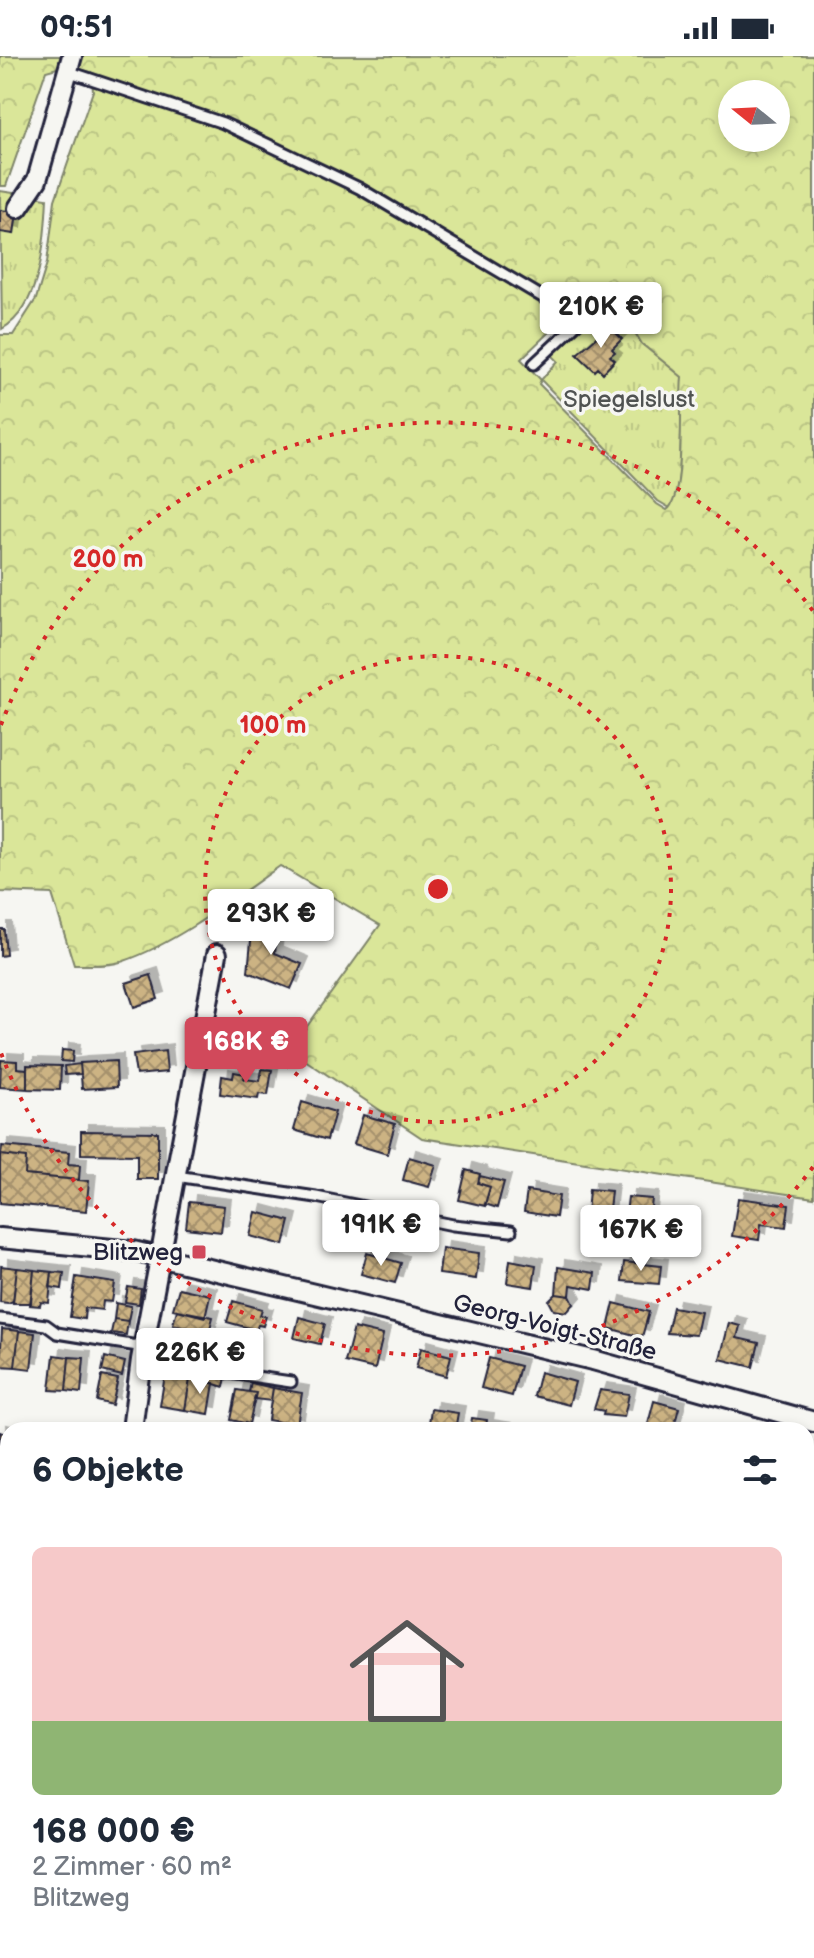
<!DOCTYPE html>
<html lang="de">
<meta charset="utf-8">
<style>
:root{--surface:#fff;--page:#f6f6f7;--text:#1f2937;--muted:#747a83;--accent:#d1495b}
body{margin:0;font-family:"Balsamiq Sans",sans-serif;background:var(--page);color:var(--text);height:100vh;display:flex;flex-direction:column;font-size:30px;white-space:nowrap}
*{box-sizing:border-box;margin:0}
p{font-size:26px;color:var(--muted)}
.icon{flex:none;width:44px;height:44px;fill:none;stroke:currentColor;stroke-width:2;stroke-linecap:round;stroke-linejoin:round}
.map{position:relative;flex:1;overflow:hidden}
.details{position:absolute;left:0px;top:1366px;width:814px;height:536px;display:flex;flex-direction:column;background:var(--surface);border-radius:24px 24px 0 0;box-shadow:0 4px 12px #0003}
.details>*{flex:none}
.needle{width:52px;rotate:288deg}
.fabs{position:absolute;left:718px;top:24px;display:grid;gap:16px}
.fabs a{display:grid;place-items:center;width:72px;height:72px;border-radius:50%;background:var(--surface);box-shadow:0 4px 12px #0003;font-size:40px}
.price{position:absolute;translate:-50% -68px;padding:0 18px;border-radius:8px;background:#fff;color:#222;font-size:26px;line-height:52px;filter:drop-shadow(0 2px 4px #0008)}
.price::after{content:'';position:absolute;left:50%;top:48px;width:24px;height:18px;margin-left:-12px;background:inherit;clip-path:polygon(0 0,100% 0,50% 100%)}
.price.on{background:var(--accent);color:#fff}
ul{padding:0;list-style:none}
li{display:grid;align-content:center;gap:16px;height:424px;padding:0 32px}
li span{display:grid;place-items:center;height:248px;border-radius:12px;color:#555}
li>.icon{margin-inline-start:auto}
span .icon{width:144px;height:144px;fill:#fffc;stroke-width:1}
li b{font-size:34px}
h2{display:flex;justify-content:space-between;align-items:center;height:96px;padding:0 32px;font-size:34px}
.status{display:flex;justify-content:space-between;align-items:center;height:56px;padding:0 40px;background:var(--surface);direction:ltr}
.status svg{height:22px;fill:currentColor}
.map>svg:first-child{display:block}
.built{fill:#e9e2d1}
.grass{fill:url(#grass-tufts);stroke:#7e846a;stroke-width:2}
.forest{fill:url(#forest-crowns);stroke:#7e846a;stroke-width:2;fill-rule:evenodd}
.building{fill:url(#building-cross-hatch);stroke:#22223b;stroke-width:2;filter:url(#shadow)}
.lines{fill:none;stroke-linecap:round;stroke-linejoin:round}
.service-casing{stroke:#22223b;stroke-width:15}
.minor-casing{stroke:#22223b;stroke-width:24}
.secondary-casing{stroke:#22223b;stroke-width:32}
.service{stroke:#f6f6f2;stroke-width:9}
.minor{stroke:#f6f6f2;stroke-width:18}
.secondary{stroke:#f6f6f2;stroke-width:26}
.rail{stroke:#22223b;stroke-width:5}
.ring{fill:none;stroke:#d62828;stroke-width:4;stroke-dasharray:4 8}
.poi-dot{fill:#d1495b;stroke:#f6f6f2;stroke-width:3}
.labels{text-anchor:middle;stroke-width:7;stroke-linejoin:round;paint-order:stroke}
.park-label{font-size:24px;fill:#505352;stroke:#f6f6f2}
.poi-label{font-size:24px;fill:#22223b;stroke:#f6f6f2;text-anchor:end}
.street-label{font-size:24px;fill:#22223b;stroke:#f6f6f2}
.centre{fill:#d62828;stroke:#f6f6f2;stroke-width:4}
.ring-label{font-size:24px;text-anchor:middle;font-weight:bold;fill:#d62828;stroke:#f6f6f2;stroke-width:7;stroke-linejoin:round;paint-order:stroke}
</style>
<div class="status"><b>09:51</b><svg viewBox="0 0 49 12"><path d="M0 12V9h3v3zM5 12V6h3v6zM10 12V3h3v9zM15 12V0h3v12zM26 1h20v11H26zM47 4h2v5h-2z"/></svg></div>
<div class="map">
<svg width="814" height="1902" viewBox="0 0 814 1902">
<defs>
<pattern id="grass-tufts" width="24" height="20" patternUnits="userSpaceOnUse" patternTransform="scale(2)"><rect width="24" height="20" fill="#dae699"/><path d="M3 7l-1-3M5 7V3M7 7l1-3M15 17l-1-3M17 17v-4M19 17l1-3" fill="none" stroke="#bbc585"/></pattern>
<pattern id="forest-crowns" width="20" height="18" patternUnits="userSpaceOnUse" patternTransform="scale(2)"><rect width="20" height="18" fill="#dae699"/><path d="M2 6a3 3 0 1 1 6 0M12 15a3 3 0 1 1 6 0" fill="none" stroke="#bbc585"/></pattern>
<pattern id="building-cross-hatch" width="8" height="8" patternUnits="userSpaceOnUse" patternTransform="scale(2)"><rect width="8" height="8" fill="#ccb383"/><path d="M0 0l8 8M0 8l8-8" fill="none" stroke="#a5916c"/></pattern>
<filter id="shadow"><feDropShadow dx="7" dy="-7" stdDeviation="0" flood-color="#0004"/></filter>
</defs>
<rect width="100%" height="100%" fill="#f6f6f2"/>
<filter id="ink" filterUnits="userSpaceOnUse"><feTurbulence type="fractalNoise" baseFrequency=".0125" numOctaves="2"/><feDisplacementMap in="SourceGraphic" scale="16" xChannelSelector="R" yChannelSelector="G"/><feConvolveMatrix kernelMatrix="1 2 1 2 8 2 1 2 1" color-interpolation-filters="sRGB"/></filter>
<g filter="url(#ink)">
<path class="built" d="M806 1820 814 1822V1902H316L319 1894H806Z"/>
<path class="grass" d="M0 135 47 142C45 183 42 250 2 273Z
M607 249 622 255 642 288 683 321C679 350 685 434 670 452L658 445 541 324 558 305 552 299Z
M8 1691V1857L0 1860V1692Z
M8 1892 138 1894 171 1902H0V1895Z"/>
<path class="forest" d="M0 0H65L61 11 46 15 6 130H0Z
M78 0H814V1142L422 1082 290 994 380 869 280 810C236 841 175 888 124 905 109 910 90 909 74 909L52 838 0 836V279H13L36 243 47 207 55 144 93 35 91 16 75 12ZM732 38H776V82H732ZM607 249 622 255 642 288 682 321C679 348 686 440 667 454L657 448 539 328 541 324 521 303 575 251 591 264Z"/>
<path class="building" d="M0 154 17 156 14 178 0 176Z
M609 270 622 283 612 293 615 296 610 300 615 304 603 317 598 312 595 315 577 298Z
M261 864 278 866 275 897 302 908 291 933 248 916 252 874 260 877Z
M0 873H4L6 899 0 900Z
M151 919 158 943 134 951 126 927Z
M62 994 73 995 72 1006 61 1005Z
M165 995 167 1016 136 1019 133 999Z
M1 1004 17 1005V1012L27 1013V1033L0 1031Z
M116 1005 117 1031 82 1033 80 1007Z
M80 1008 81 1018 65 1019 64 1010Z
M27 1009 61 1010 60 1034 27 1033Z
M262 1013 272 1014 268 1039 259 1038 258 1043 220 1038 222 1020 233 1022 234 1016 245 1018 244 1023 260 1025Z
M302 1046 335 1056 327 1084 294 1074Z
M363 1059 395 1068 387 1098 354 1088Z
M81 1075 158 1076V1123H137V1099L81 1098Z
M2 1090 69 1096 68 1108 80 1109 79 1124 25 1119 26 1102 1 1099Z
M0 1099 26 1102 25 1119 89 1125 86 1155 0 1147Z
M409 1101 436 1109 429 1131 403 1124Z
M466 1114 480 1118 478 1127 490 1131 485 1150 459 1144Z
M480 1120 504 1126 497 1152 485 1148 490 1131 478 1127Z
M589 1133 611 1135 607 1173 586 1171Z
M527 1135 559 1140 556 1161 524 1156Z
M628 1141 652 1143 648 1177 624 1174Z
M738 1142 789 1149 786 1171 761 1168 759 1184 732 1180Z
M189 1146 224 1150 221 1176 186 1172Z
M256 1156 290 1165 284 1189 250 1180Z
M442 1192 479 1197 476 1223 439 1218Z
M367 1197 401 1207 395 1227 361 1218Z
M510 1204 536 1209 533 1231 507 1227Z
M624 1206 661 1210 659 1228 622 1225Z
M1 1210 17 1212 13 1245 8 1247 0 1246Z
M558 1211 595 1217 593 1233 571 1229 570 1240 556 1238Z
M17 1212 34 1214 31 1247H13Z
M34 1214 52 1216 49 1247 41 1246 40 1250 30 1249Z
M52 1216 64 1217 62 1233 50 1231Z
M76 1221 115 1227 112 1246 103 1245 102 1254 85 1252 84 1263 70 1261Z
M128 1231 141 1233 139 1248 125 1246Z
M179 1232 210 1239 205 1261 173 1253Z
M556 1238 570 1240 574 1248 567 1256 554 1254 549 1245Z
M233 1245 262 1253 260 1259 266 1260 263 1270 258 1269 256 1274 227 1266Z
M116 1247 131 1250 128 1265 114 1263Z
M614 1247 649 1256 642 1281 608 1272Z
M673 1251 701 1256 696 1279 667 1277Z
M177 1254 213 1261 209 1277 173 1268Z
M299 1261 325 1268 320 1288 294 1282Z
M114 1263 128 1265 126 1279 111 1277Z
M729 1267 740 1270 737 1282 759 1287 753 1311 720 1303Z
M354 1272 383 1279 375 1313 345 1306Z
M2 1273 19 1275 15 1311 0 1310Z
M19 1275 35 1277 31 1313 15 1311Z
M421 1292 451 1300 446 1320 416 1312Z
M54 1299 69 1301 66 1335 50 1334Z
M69 1301 84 1302 81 1337 66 1335Z
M105 1301 125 1306 122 1320 102 1315Z
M489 1302 520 1310 512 1340 481 1332Z
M540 1316 575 1326 569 1349 534 1340Z
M210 1318 226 1321 224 1331 208 1326Z
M165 1319 190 1323 185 1354 160 1350Z
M102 1320 118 1323 112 1349 97 1345Z
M190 1323 214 1327 209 1358 185 1354Z
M251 1327 273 1332 271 1345 254 1343 256 1337 249 1336Z
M273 1332 302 1337 297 1369 268 1364Z
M237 1334 256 1337 249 1368 231 1364Z
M600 1334 629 1338 624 1361 603 1359 604 1355 594 1353Z
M654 1345 679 1352 673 1374 648 1368Z
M431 1353 458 1357 455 1374H428Z
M472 1362 487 1364 486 1371 506 1374H470Z
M0 1376 8 1378V1405L3 1404 2 1408Z
M806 1407 814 1409V1436L806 1434Z
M0 1449 8 1450V1482L0 1481Z
M806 1512 814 1514V1545L806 1543Z
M3 1548H8V1569H3Z
M806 1585 814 1587V1620L806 1618Z
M806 1869 814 1872 813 1902H747L724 1894H806Z
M514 1894H521L544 1902H512Z
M621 1894H639L636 1902H618Z"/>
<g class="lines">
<defs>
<path id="service" d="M67 15 223 67 359 132 581 264 534 308
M176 1120 316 1141 453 1169 511 1175
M0 1263 46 1269 57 1277 144 1291
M141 1304 291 1326"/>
<path id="minor" d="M18 152 37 124 72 0
M0 1182 133 1195 593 1304 814 1366
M132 1374 141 1304 217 898
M0 1421 8 1423
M0 1528H8
M806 1566 814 1567"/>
<path id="secondary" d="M806 1804 814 1806
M0 1881 8 1879"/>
</defs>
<use href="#service" class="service-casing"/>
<use href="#minor" class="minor-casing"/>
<use href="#secondary" class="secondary-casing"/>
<use href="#service" class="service"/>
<use href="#minor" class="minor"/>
<use href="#secondary" class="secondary"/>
<path class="rail" d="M0 1655 8 1654
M806 1746 814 1748"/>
</g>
</g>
<g class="ring">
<circle cx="438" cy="833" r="233"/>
<path d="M813 1111A467 467 0 0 1 1 997M1 669A467 467 0 0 1 813 555"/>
</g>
<rect class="poi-dot" x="191" y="1188" width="16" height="16" rx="4"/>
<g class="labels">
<g class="park-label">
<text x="629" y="351">Spiegelslust</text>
</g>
<g class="poi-label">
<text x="183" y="1204">Blitzweg</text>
</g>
<g class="street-label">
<text transform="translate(555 1271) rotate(14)" y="8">Georg-Voigt-Straße</text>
</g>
</g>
<circle cx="438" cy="833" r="12" class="centre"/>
<g class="ring-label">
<text x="108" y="511">200 m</text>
<text x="273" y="677">100 m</text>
</g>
</svg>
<div class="fabs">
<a><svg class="needle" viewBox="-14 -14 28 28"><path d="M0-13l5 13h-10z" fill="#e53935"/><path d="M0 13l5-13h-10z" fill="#747a83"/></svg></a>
</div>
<b class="price" style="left:601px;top:294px">210K €</b>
<b class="price" style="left:271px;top:901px">293K €</b>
<b class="price on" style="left:246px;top:1029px">168K €</b>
<b class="price" style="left:381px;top:1212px">191K €</b>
<b class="price" style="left:641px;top:1217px">167K €</b>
<b class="price" style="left:200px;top:1340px">226K €</b>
<section class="details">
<h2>6 Objekte<svg class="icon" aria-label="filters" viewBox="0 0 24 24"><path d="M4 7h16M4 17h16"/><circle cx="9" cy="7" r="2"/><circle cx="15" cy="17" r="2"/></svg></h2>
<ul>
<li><span style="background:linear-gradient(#f6c9c9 70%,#8fb573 0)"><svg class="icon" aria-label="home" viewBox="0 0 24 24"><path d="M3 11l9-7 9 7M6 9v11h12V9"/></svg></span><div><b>168 000 €</b><p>2 Zimmer · 60 m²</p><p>Blitzweg</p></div></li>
</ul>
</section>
</div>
